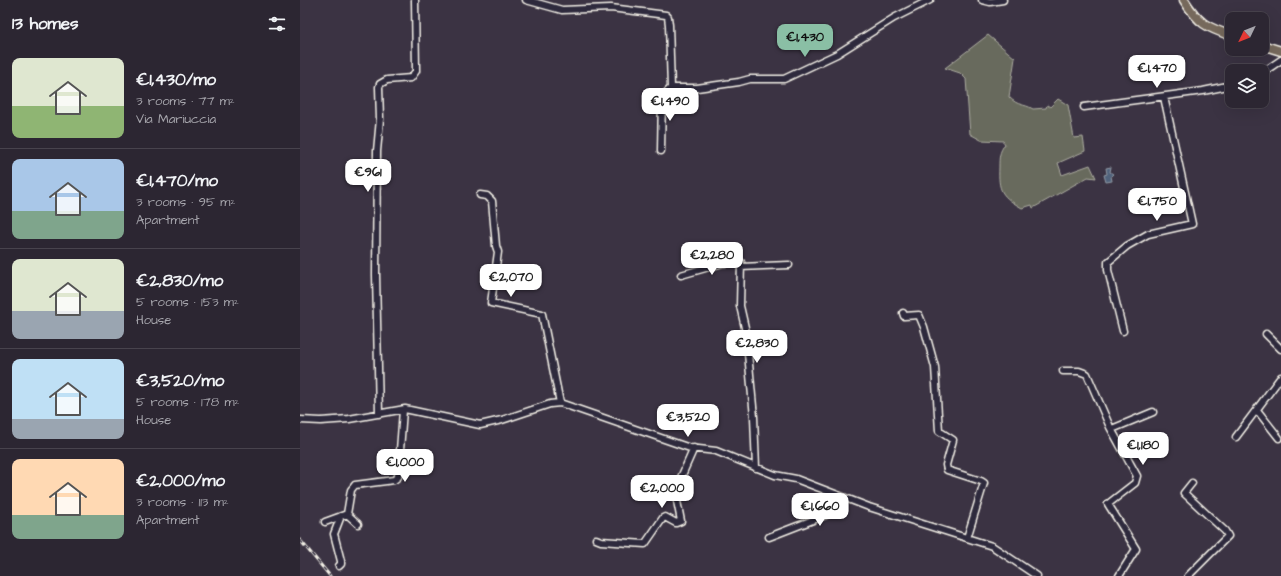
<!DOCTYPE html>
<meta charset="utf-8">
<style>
:root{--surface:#2c2632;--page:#342e3a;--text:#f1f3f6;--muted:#a6a5ac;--line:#48434d;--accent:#8abfa5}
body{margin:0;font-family:"Architects Daughter",sans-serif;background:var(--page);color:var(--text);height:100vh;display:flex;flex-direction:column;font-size:15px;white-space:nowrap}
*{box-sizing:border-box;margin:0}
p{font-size:13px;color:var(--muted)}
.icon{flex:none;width:22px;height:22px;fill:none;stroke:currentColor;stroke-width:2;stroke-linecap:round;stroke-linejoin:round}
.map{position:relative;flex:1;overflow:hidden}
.details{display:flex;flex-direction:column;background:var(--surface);width:300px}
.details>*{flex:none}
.needle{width:26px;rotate:227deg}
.buttons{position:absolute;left:925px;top:12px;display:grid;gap:8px}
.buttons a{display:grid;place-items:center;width:44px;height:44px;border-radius:8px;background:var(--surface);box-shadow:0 4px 16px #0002,0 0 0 1px var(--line);font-size:20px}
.price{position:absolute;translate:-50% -34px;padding:0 9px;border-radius:8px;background:#fff;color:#222;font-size:13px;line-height:26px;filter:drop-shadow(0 1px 2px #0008)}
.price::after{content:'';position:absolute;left:50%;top:24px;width:12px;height:9px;margin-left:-6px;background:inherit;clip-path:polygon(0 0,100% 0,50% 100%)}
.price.active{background:var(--accent);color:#111}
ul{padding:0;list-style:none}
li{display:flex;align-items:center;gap:12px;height:100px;padding:0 12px}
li+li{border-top:1px solid var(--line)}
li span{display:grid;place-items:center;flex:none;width:112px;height:80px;border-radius:8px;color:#555}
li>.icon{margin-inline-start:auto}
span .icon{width:48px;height:48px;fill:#fffc;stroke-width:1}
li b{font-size:17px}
h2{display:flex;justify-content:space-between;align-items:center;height:48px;padding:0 12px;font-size:17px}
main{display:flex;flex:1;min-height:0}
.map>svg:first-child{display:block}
.green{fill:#686b5d;stroke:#aeaea2}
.water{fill:#51637c;stroke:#929ca7}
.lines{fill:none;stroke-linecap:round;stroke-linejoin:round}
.minor-casing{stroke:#f4f1e8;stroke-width:9}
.major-casing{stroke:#f4f1e8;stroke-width:11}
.minor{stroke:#2f2a3d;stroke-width:6}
.major{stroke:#76695c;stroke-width:8}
.rail-casing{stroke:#f4f1e8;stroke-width:3}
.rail{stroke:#2f2a3d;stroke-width:1.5;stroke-dasharray:4.5;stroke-linecap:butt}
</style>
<main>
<section class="details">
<h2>13 homes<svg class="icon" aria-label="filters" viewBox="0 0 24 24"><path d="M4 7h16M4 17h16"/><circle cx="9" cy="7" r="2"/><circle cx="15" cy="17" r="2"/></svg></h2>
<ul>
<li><span style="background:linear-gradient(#dfe7d0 60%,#8fb573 0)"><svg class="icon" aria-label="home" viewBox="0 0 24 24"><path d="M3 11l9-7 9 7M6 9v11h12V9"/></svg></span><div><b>€1,430/mo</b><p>3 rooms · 77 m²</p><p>Via Mariuccia</p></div></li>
<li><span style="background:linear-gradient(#a9c7e8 65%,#7fa58c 0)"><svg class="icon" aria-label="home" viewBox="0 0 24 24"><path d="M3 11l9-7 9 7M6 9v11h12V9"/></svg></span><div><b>€1,470/mo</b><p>3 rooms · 95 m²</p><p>Apartment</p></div></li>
<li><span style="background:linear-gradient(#dfe7d0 65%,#9aa5b1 0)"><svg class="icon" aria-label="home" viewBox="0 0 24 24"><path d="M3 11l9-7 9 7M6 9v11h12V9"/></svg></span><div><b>€2,830/mo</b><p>5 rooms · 153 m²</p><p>House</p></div></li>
<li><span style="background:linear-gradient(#bfe0f5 75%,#9aa5b1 0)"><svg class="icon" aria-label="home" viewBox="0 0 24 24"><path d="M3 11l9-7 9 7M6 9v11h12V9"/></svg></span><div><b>€3,520/mo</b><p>5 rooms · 178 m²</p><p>House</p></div></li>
<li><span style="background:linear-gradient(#ffd9b3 70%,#7fa58c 0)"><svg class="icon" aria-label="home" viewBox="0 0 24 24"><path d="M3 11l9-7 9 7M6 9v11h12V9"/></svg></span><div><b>€2,000/mo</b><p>3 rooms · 113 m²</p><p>Apartment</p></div></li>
</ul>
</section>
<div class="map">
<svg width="981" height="576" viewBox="0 0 981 576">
<rect width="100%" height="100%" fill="#3b3343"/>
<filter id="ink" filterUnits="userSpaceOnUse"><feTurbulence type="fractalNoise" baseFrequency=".025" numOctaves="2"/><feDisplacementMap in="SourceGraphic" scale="8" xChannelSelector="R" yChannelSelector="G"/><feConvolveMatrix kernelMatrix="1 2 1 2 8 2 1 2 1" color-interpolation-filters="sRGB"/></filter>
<g filter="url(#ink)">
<path class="green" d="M688 35 715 58 709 97C719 107 723 103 733 109L746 108 747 105 750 107 758 99 768 105 774 138 783 137 785 151 758 163 762 175 790 165 796 178 788 177 733 208 732 205 722 208C701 196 698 191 699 167 699 158 699 152 705 144L703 141 681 140 670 134 666 79 660 73 645 68Z"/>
<path class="water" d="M811 167 810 172 813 174 811 176 812 181 806 182 804 175 807 174 806 168Z"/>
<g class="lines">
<defs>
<path id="minor" d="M226 0 262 10 311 8 366 15 368 17 369 25 371 88
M682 0 690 2 703 0
M962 73 981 60
M784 107 903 91 932 85
M361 151 362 97 371 88H397L439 82 450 79H484L537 54 594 18 630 0
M180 195 187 196 192 201 196 246 198 252 191 303 242 314 260 403
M441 267 489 265
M381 275 423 263 441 262 440 306 446 332 454 417 456 468
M603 313 604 316 619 315 624 327 635 367 639 431 653 440 646 465 647 470 681 481 684 483 667 538
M823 331 808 270V262L827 246 848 234 892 224 864 97
M966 334 981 349
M763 371H779L787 374 810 427 837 476 835 483 808 504 836 549 819 576
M957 410 979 438
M79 414 76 275 77 151 80 119 79 87 80 84 87 80 111 78 116 71 115 0
M0 420 21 421 49 419 105 409 180 425 202 420 250 404 260 403 390 448 416 451 475 475 496 479 569 507 692 546 737 576
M812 429 853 412
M936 437 981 377
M47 514 51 490 55 485 94 480 98 477 103 410
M25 522 47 514 58 524
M469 537 531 513 533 507 529 492
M296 539 301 541 345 544 363 518 365 517 376 523 381 521 375 491 394 448
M39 566 41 564V561L34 534 41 516
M888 576 928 536 925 531 884 493 892 483"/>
<path id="major" d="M884 0C899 24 906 27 932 36
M962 45 981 51"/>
</defs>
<use href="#minor" class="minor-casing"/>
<use href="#major" class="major-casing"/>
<use href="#minor" class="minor"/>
<use href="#major" class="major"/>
<defs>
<path id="rail" d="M0 540 30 576"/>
</defs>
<use href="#rail" class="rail-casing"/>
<use href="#rail" class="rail"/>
</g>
</g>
</svg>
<div class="buttons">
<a><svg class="needle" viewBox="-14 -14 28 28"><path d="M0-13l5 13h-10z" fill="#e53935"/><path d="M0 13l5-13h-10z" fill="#a6a5ac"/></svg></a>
<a><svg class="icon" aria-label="layers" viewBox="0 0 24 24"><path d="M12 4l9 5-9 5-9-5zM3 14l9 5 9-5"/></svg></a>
</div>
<b class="price active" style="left:505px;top:58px">€1,430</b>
<b class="price" style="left:857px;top:89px">€1,470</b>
<b class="price" style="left:370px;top:122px">€1,490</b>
<b class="price" style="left:68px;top:193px">€961</b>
<b class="price" style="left:857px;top:222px">€1,750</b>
<b class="price" style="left:412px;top:276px">€2,280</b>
<b class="price" style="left:211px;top:298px">€2,070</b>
<b class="price" style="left:457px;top:364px">€2,830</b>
<b class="price" style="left:388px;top:438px">€3,520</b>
<b class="price" style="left:843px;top:466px">€1,180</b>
<b class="price" style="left:105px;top:483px">€1,000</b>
<b class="price" style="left:362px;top:509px">€2,000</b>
<b class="price" style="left:520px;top:527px">€1,660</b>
</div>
</main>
